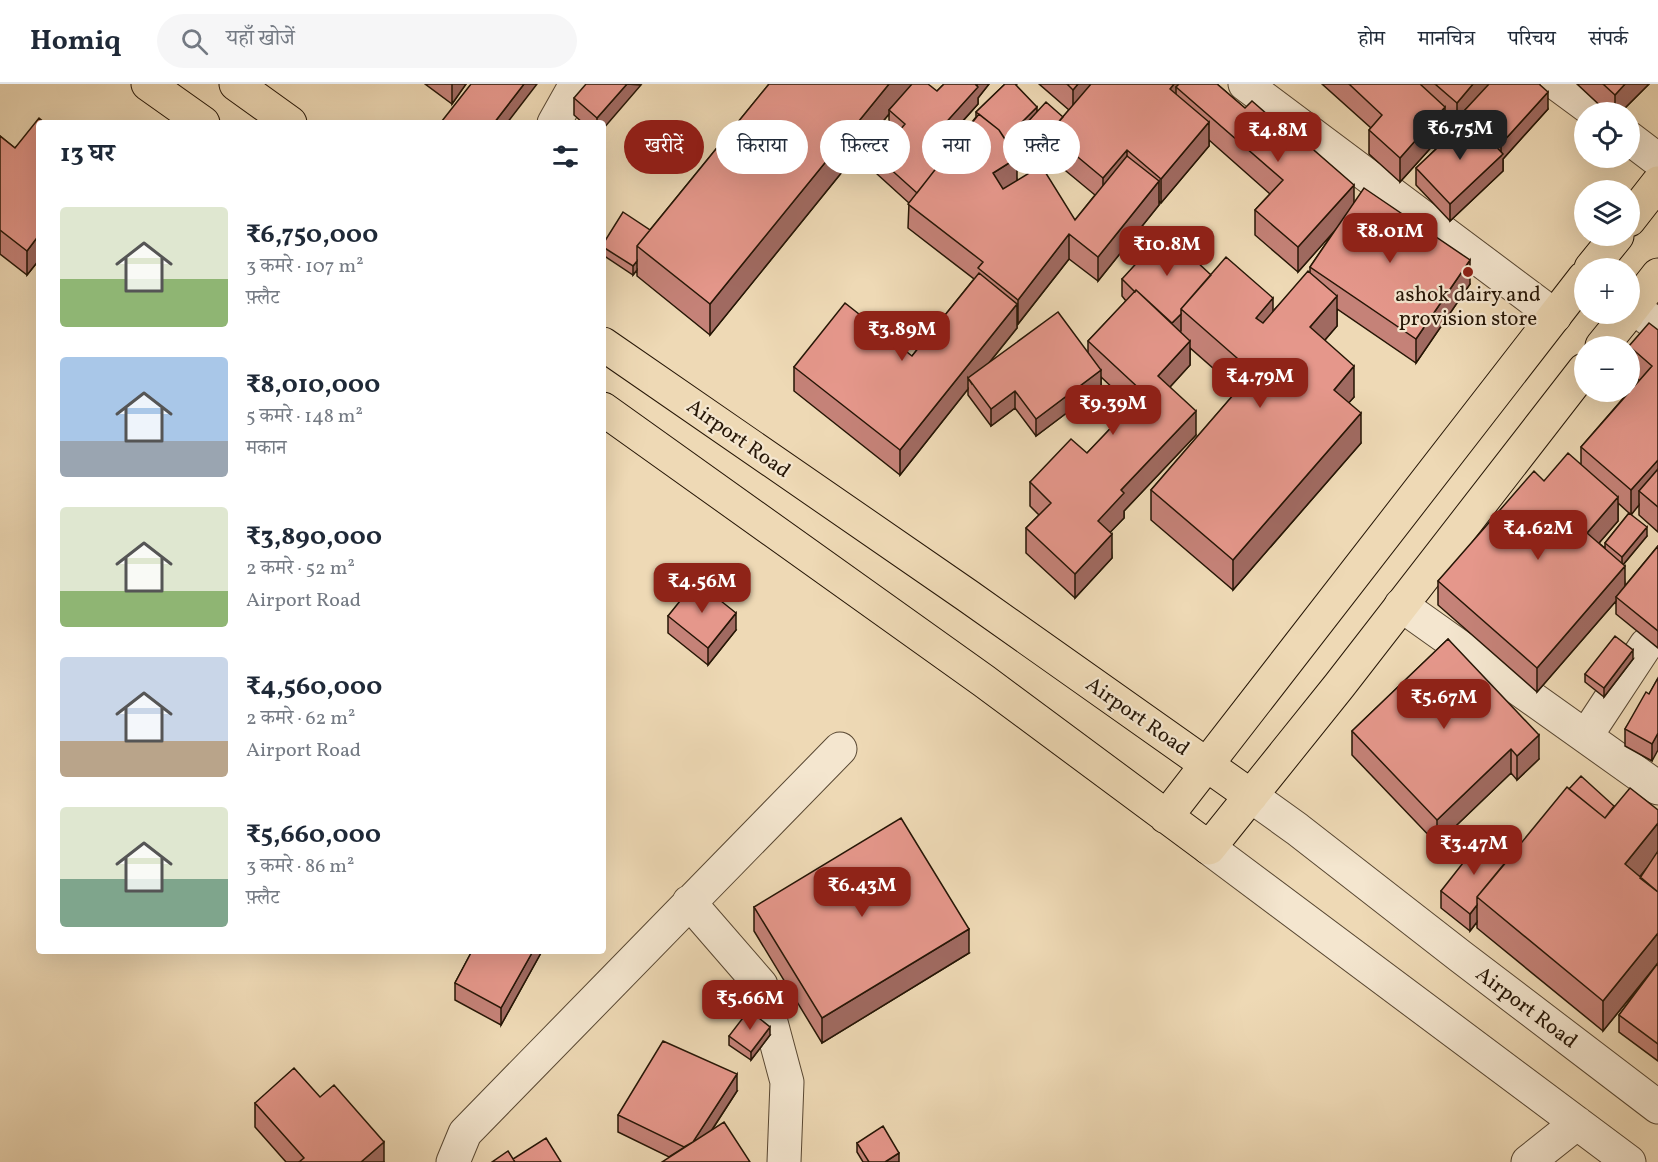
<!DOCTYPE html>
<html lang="hi">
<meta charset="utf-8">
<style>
:root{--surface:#fff;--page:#f6f6f7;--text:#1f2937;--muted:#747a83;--line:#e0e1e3;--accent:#8f2418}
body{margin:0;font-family:Vollkorn,"Noto Serif Devanagari",serif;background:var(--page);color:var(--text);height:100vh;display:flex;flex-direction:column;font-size:22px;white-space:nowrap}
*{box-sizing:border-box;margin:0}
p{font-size:20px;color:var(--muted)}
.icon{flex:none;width:33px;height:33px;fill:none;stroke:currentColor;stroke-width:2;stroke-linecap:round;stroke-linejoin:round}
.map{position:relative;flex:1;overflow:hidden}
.details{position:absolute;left:36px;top:36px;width:570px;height:834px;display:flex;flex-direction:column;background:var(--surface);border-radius:6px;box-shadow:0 6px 24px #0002}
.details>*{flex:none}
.hud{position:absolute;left:624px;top:36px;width:570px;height:54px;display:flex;gap:12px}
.buttons{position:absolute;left:1574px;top:18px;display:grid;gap:12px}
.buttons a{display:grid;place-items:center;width:66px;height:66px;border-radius:50%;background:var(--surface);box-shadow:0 6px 24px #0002;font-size:30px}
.price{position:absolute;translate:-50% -51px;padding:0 14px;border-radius:12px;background:var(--accent);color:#fff;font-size:20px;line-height:39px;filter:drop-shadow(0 2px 3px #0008)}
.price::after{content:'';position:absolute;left:50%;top:36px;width:18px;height:14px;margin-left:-9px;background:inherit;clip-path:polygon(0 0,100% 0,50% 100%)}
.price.active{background:#222;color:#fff}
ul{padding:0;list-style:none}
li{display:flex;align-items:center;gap:18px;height:150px;padding:0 24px}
li span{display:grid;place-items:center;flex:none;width:168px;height:120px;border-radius:6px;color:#555}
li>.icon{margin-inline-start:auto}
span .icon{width:72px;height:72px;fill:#fffc;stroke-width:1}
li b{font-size:26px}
h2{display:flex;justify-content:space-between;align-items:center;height:72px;padding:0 24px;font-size:26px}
.chip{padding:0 21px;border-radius:27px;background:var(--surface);box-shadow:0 6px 24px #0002;font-size:21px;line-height:54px}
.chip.active{background:var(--accent);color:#fff}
header{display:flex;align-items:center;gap:36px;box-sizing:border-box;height:84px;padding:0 30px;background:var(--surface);border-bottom:2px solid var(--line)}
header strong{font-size:28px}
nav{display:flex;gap:33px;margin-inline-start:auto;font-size:21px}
.search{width:420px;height:54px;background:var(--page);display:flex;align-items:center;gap:15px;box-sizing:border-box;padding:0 21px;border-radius:33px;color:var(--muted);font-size:22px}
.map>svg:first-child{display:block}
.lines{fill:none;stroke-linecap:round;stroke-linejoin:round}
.minor-casing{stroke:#584732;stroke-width:35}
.major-casing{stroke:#261606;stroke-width:35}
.minor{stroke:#f4e6cf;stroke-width:33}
.major{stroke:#eed9b5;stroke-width:33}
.wall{fill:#c58278;stroke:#261606;stroke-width:1.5;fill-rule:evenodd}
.shaded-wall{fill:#a06a61;stroke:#261606;stroke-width:1.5}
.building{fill:#e5978b;stroke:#261606;stroke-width:1.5}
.poi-dot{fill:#8f2418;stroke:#f4e6cf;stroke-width:2}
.labels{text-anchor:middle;stroke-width:4.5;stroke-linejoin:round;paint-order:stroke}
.poi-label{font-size:21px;fill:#261606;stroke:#f4e6cf}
.street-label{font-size:21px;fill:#261606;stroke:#f4e6cf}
</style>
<header>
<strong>Homiq</strong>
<div class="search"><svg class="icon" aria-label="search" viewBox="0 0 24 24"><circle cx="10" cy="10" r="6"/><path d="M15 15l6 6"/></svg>यहाँ खोजें</div>
<nav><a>होम</a><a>मानचित्र</a><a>परिचय</a><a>संपर्क</a></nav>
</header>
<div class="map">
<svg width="1658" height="1078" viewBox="0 0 1658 1078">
<rect width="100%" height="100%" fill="#eed9b5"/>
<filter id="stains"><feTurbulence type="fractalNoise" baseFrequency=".00333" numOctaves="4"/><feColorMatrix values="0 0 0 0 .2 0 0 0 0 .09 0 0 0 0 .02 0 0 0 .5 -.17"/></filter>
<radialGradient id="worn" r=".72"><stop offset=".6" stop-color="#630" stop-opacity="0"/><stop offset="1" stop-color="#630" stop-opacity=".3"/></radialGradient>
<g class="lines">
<defs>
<path id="minor" d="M1245 0 1555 232
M1557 0 1595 28
M554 39 576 0
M1629 54 1658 76
M1633 223 1658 242
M1401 521 1658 704
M1586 652 1646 561
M1251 712 1297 745 1460 872 1658 1023
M1209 764 1629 1078
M689 818 761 901 787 998 784 1078
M453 1078 465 1049 840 665
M1528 1078 1577 1039"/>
<path id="major" d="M148 0 203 39
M236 0 290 39
M1629 136 1658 99
M1591 184 1617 152
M1629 228 1658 191
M603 260 968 512 1251 712
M1602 262 1628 230
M603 325 984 597 1209 764 1339 602 1584 286
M1166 733 1584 194"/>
</defs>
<use href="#minor" class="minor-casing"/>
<use href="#major" class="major-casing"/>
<use href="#minor" class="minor"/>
<use href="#major" class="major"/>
</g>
<path class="wall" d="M425 0H466L452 20Z
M641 0 603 39H583L574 31V14Z
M769 0 937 7 944 0H989L978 14V20L941 62 948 69 976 33V28L1005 0H1017L1016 2 1037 27 1063 33 1069 26 1039 0H1217L1354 119 1470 200 1416 279 1337 225V242L1325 256 1354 313 1349 318 1361 359 1233 506 1151 436V406L1238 306 1190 264V281L1170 303 1196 351 1124 427V434L1110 448 1112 474 1075 514 1026 469V444L1039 431 1030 422V398L1087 369 1132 322 1101 293V303L1036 352 1015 324 991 342 968 311V305L900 391 794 307V283L912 272 974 195 908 144 909 119 877 90V73L897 49 889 43V30L710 251 637 192V186L633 191 603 171V160L650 146ZM1209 56 1270 110 1255 126V151L1298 188 1335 146 1310 183V188L1273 227 1211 191 1122 195V212L1126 217 1088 257V268L989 279 1017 244V239L1018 240 1069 175 1098 197 1159 121V117L1161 119 1209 62ZM1012 57V64L1033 83 1049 65V73L1095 111 1075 136 1017 96 1008 60Z
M1322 0H1539L1548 25 1503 75V87L1450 137 1416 101V84L1464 38V34L1457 43 1445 33V48L1400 98 1369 70V46L1371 44Z
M1577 0H1649L1621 28H1607Z
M39 39V176L27 191 0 170V52L15 64Z
M1658 246V448L1639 431V421L1631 430 1647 452 1623 481 1625 502 1658 462V564L1616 530V517L1537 608 1438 521V497L1544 397 1581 380V363L1639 296 1629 287V262ZM1618 419 1629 429 1605 459V464L1599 459 1618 437Z
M668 532 736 546 708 581 668 549Z
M1448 555 1539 675 1517 696 1511 689 1437 760 1352 671V647Z
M1633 575 1604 613 1585 598V590Z
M1658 594 1652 677 1625 662V645L1649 610Z
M1569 705 1614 722 1658 726V977L1619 948V931L1654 884 1603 947 1477 844V838L1470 847 1441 824V807L1507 777ZM1649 781 1640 794 1639 793Z
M754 823 969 869 822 959 754 847Z
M472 867H542L501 941 455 916V899Z
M770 951 751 976 729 961V952Z
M737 1007 712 1046 669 1073 618 1048V1031Z
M320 1013 384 1078H286L255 1043V1019Z
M857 1059 899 1078H863L857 1068Z"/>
<path class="shaded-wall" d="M452 0H466L452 20Z
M524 0H537L507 39H494Z
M627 0 641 1 603 45V39H597V34Z
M889 0H914L889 26V30L710 251V220Z
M977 0H989L978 14V20L932 71V54L977 3Z
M1078 0H1091L1073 30V6Z
M1174 0H1191L1176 3V21L1170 5Z
M1473 0H1493L1464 27V34L1457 43V19Z
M1625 0H1649L1621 28H1615V11Z
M1548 8V25L1503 75V87L1450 137V120L1501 72V60Z
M1037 23V31L1012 55V57L1004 65V56Z
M1445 23V48L1400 98V74Z
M1209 38V62L1161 119V95Z
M1049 56V65L1033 83V75Z
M1127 66V90L1103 118V94Z
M1017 74V98L993 113V89Z
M1159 97V121L1098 197V173Z
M1354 101V125L1298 188V163Z
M1069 150V175L1018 240V216Z
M39 151V176L27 191V167Z
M1470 176V200L1416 279V255Z
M637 177V186L633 191V182Z
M1337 212V242L1310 273V243Z
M1273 214V244L1256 264V234Z
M1017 220V244L972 300 968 294V305L900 391V366Z
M1181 230V247L1170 258V241Z
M1190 257V281L1158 316V292Z
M1354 282V313L1334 336V306Z
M1101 286V303L1036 352V335Z
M1015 307V324L991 342V325Z
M1196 327V351L1124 427V434L1098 461V437L1121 406Z
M1361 329V359L1233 506V476Z
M1658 376V400L1639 407V421L1631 431V406Z
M1618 413V437L1587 473V449Z
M1647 443V452L1622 482V473Z
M1112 450V474L1075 514V490Z
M1625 482V507L1616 513V517L1537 608V584Z
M736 529V546L708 581V564Z
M1633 566V575L1604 613V604Z
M1658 649V666L1652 677V660Z
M1539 651V675L1517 696V672Z
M1511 665V689L1437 760V736Z
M1658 739V770L1625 811V780Z
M1477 821V838L1470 847V830Z
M969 845V869L822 959V934Z
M1658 849V879L1603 947V917Z
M533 867H542L501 941V924Z
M770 943V951L751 976V968Z
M737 990V1007L691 1078 688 1065Z
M384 1058V1078H361Z
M899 1069V1078H885Z"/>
<path class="building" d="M471 0H524L494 39H444L442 37Z
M586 0H627L597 34 574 14Z
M769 0H889L710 220 637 162Z
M912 0H928L937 7 944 0H975L978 3 932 54 948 69 917 109 877 73 905 40 889 26Z
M1005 0H1015L1037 23 1005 55 999 46 976 28Z
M1067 0H1078L1073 6Z
M1091 0H1174L1170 5 1209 38 1161 95 1127 66 1103 94 1049 49Z
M1179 0H1217L1245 24 1252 17 1291 51 1293 48 1354 101 1298 163 1255 126 1283 96 1176 3Z
M1349 0H1420L1445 23 1400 74 1369 46 1382 31Z
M1435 0H1473L1457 19Z
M1489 0H1539L1548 8 1501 60 1464 27Z
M1603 0H1625L1615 11Z
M1046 18 1063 33 1049 49V56L1033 75 1012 55Z
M979 30 999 46 1017 74 993 89 1003 105 1039 83 1044 86 1075 136 1127 72 1159 97 1098 173 1069 150 1018 216 978 184 983 178 908 120Z
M39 34 45 39H39V151L27 167 0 146V52L15 64Z
M1469 34 1503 70 1450 120 1416 84Z
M1364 104 1470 176 1416 255 1310 183Z
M623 128 650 146 637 162V177L633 182 603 163V160Z
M1165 148 1211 191 1181 225V230L1172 239 1136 206 1135 208 1122 195Z
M1226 173 1273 214 1256 234 1263 239 1308 187 1337 212 1310 243 1354 282 1334 306 1361 329 1233 476 1151 406 1253 288 1181 225Z
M979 189 1017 220 900 366 794 283 845 219 912 272Z
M1136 206 1190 257 1158 292 1196 327 1121 406 1124 409 1098 437 1112 450 1075 490 1026 444 1051 419 1030 398 1071 355 1087 369 1144 309 1088 257Z
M1058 228 1101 286 1036 335 1015 307 991 325 968 294Z
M1649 239 1658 246V376L1631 406 1581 363 1652 282 1629 262Z
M1568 369 1618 413 1587 449 1625 482 1537 584 1438 497 1534 387 1544 397Z
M1658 385V423L1639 407Z
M1629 429 1647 443 1622 473 1605 459Z
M1658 462V547L1616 513Z
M696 497 736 529 708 564 668 532Z
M1615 552 1633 566 1604 604 1585 590Z
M1448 555 1539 651 1517 672 1511 665 1437 736 1352 647Z
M1658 594V649L1652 660 1625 645 1646 608 1649 610Z
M1581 692 1614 722 1605 734 1569 705Z
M1567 703 1605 734 1630 704 1658 726V739L1625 780 1658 808V849L1603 917 1477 813Z
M901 734 969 845 822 934 754 823Z
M1481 756 1507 777 1477 813V821L1470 830 1441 807Z
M1658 767V808L1640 794Z
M472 867H533L501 924 455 899Z
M1658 879V960L1619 931Z
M749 926 770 943 751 968 729 952Z
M663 957 737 990 693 1058 684 1063 618 1031Z
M294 984 320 1013 334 1001 384 1058 361 1078H299L304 1074 255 1019Z
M724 1038 750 1078H662Z
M883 1042 899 1069 885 1078H869L857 1059Z
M546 1054 561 1078H515L513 1075Z
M508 1067 515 1078H492Z"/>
<circle class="poi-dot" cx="1468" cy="188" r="6"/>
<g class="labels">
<g class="poi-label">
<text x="1468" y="217">ashok dairy and<tspan x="1468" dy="24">provision store</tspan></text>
</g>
<g class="street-label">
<text transform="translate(739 354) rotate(35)" y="7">Airport Road</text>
<text transform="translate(1138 632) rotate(35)" y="7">Airport Road</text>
<text transform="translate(1527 923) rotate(37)" y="7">Airport Road</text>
</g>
</g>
<rect width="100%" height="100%" filter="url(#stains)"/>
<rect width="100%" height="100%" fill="url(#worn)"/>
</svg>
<div class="buttons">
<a><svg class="icon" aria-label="locate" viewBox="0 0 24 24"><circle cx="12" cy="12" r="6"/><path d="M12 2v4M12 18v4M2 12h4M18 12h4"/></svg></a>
<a><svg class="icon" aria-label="layers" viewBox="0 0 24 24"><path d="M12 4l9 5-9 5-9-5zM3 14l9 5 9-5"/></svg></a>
<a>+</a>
<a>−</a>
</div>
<b class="price active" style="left:1460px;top:77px">₹6.75M</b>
<b class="price" style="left:1278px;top:79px">₹4.8M</b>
<b class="price" style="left:1390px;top:180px">₹8.01M</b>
<b class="price" style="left:1167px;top:193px">₹10.8M</b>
<b class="price" style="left:902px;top:278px">₹3.89M</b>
<b class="price" style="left:1260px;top:325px">₹4.79M</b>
<b class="price" style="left:1113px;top:352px">₹9.39M</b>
<b class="price" style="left:1538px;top:477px">₹4.62M</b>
<b class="price" style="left:702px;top:530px">₹4.56M</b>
<b class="price" style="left:1444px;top:646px">₹5.67M</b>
<b class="price" style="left:1474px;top:792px">₹3.47M</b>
<b class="price" style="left:862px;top:834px">₹6.43M</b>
<b class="price" style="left:750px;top:947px">₹5.66M</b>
<div class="hud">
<a class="chip active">खरीदें</a>
<a class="chip">किराया</a>
<a class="chip">फ़िल्टर</a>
<a class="chip">नया</a>
<a class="chip">फ़्लैट</a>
</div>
<section class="details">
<h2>13 घर<svg class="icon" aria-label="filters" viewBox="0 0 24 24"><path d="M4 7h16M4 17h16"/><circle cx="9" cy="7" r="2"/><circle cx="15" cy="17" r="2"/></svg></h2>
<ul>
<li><span style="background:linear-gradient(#dfe7d0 60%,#8fb573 0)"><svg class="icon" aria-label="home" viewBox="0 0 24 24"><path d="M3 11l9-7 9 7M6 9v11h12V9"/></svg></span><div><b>₹6,750,000</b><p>3 कमरे · 107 m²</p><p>फ़्लैट</p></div></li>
<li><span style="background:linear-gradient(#a9c7e8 70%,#9aa5b1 0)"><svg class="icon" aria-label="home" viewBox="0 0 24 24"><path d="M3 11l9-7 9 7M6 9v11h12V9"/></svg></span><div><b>₹8,010,000</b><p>5 कमरे · 148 m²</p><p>मकान</p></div></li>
<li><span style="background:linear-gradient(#dfe7d0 70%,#8fb573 0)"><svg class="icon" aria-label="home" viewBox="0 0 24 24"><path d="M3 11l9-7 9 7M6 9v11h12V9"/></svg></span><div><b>₹3,890,000</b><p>2 कमरे · 52 m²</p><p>Airport Road</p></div></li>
<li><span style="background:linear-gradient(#c9d6e8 70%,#b9a48a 0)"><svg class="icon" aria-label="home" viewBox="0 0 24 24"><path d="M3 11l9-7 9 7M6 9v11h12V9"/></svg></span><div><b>₹4,560,000</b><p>2 कमरे · 62 m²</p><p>Airport Road</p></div></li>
<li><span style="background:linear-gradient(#dfe7d0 60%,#7fa58c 0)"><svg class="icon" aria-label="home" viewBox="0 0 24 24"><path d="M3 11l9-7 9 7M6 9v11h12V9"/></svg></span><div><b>₹5,660,000</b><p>3 कमरे · 86 m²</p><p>फ़्लैट</p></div></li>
</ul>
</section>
</div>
